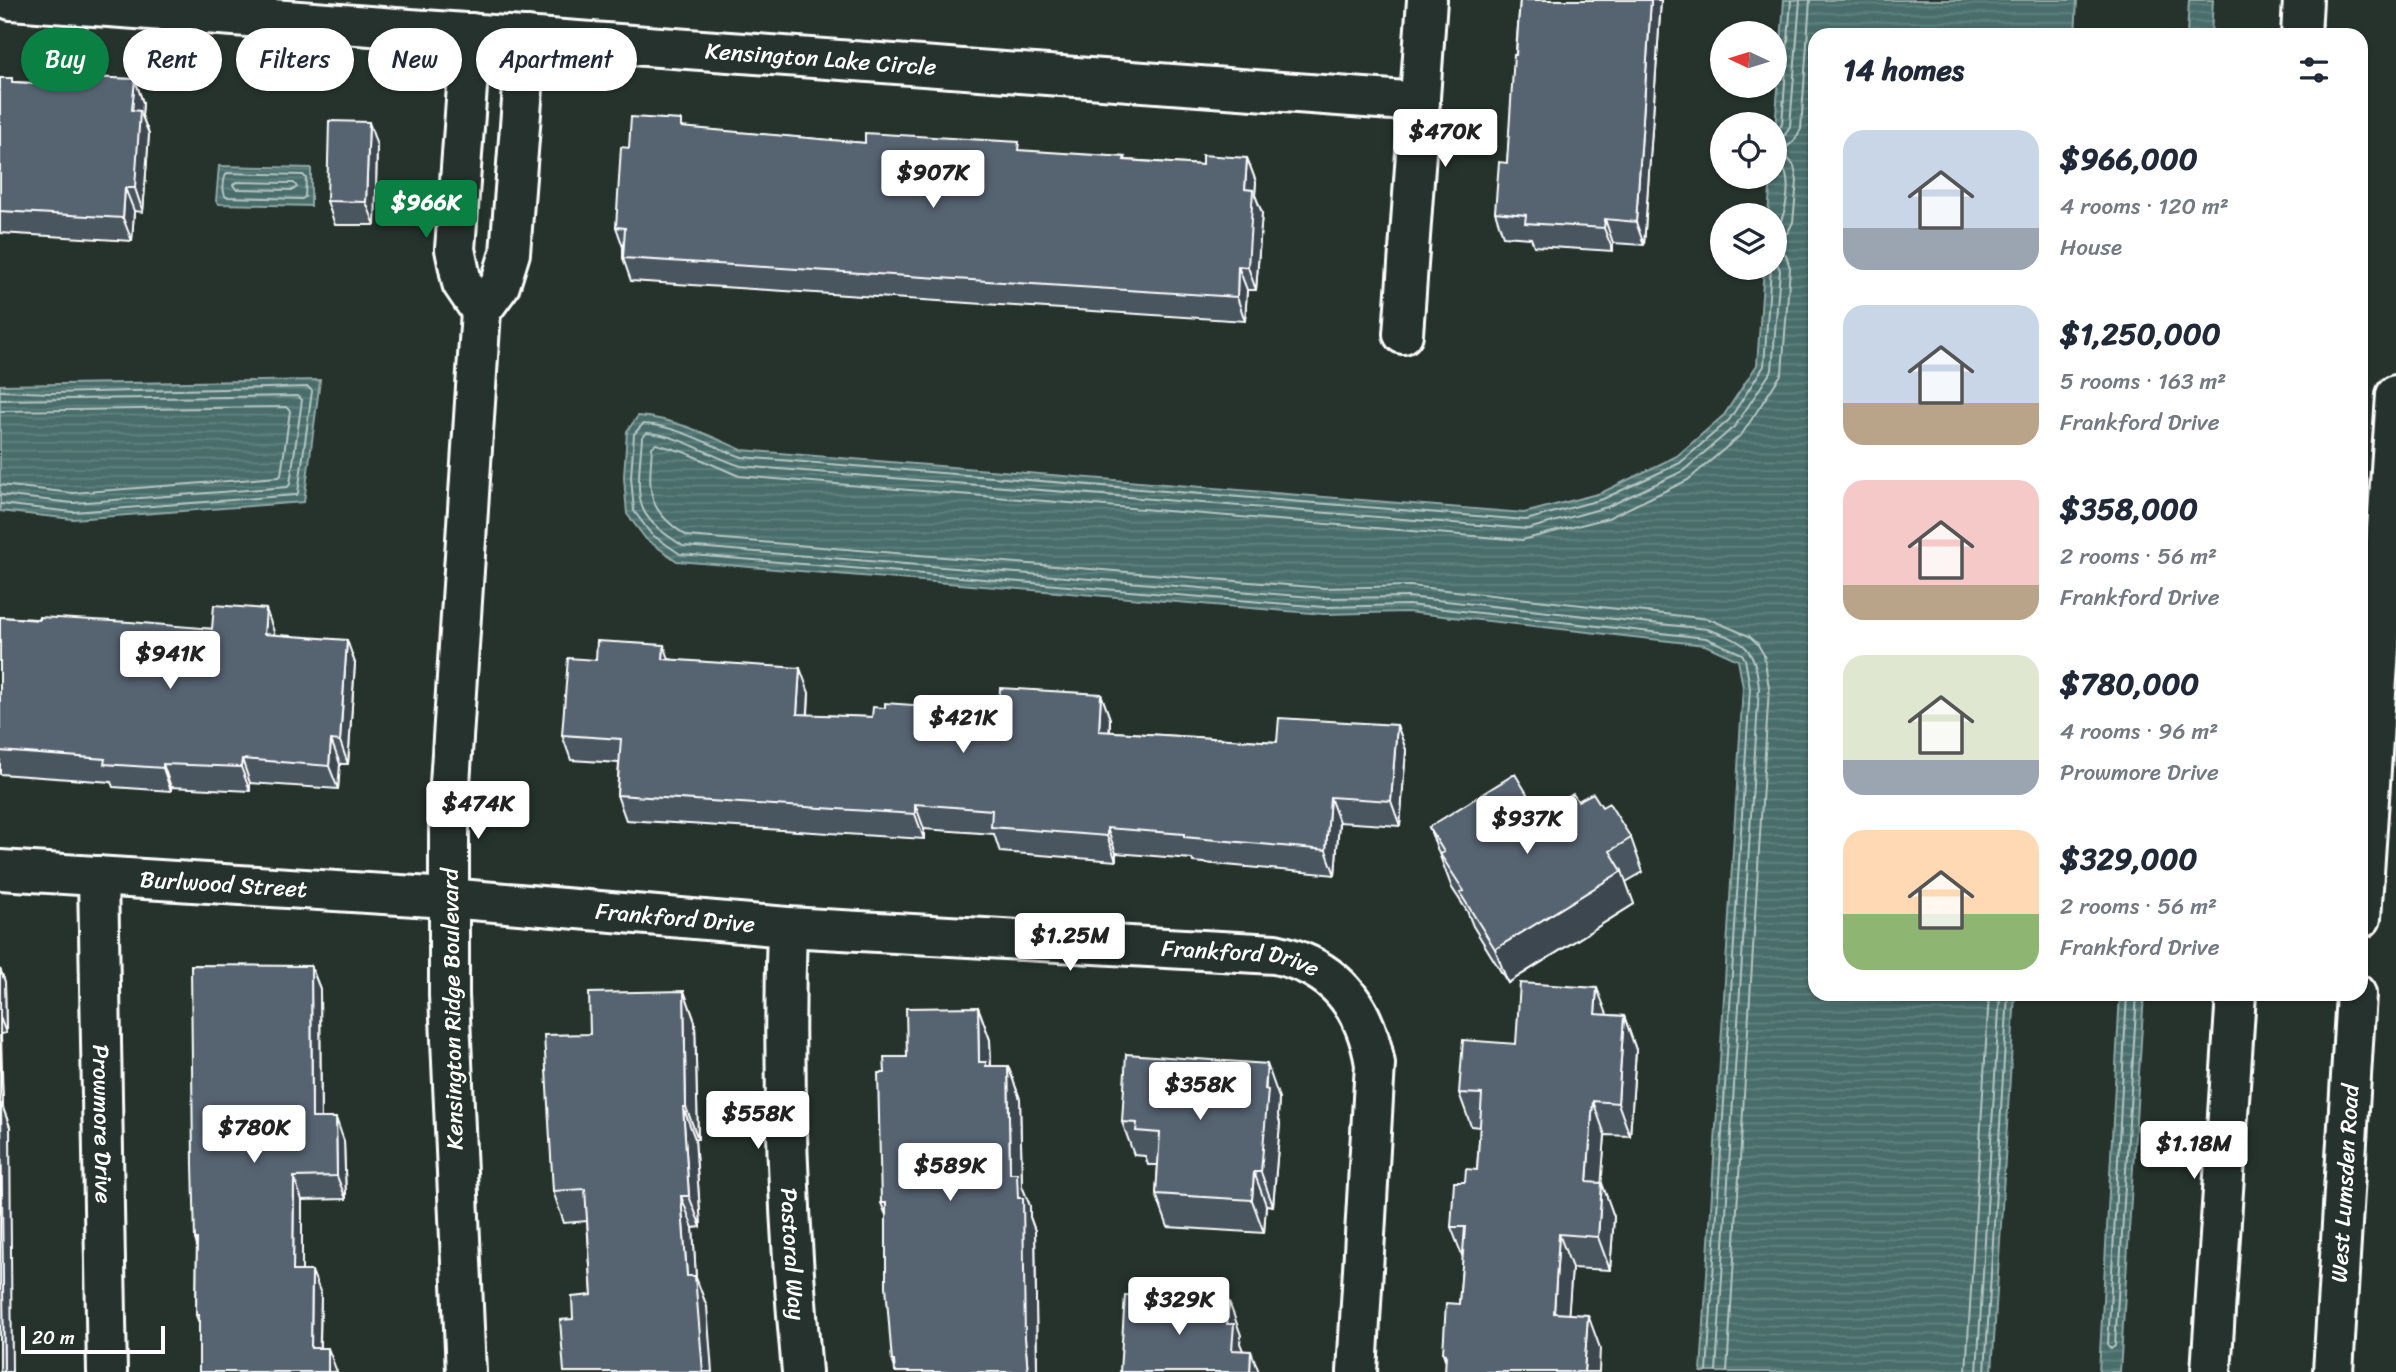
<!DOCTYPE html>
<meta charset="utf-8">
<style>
:root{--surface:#fff;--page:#f2f2f3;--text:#1f2937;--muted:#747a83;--accent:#0b8043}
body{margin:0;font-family:Sriracha,sans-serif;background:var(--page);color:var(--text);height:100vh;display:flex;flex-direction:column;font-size:26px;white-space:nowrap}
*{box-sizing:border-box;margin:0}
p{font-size:23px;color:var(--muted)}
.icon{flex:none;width:38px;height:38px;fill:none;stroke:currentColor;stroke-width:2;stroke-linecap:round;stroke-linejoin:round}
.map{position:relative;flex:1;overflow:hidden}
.side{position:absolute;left:1808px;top:28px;width:560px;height:973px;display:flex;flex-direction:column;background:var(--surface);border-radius:21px;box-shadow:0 2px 5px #0004}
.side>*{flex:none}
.guide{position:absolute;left:21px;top:28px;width:665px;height:63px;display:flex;gap:14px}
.needle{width:46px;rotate:274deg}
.fabs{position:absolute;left:1710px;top:21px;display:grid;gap:14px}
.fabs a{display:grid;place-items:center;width:77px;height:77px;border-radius:50%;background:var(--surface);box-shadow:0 2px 5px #0004;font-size:35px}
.scale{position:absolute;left:21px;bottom:18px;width:144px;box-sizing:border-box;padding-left:7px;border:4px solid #fff;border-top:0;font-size:19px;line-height:24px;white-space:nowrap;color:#fff;-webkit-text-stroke:5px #26332d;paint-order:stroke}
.price{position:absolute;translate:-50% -60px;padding:0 16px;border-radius:7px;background:#fff;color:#222;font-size:23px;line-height:46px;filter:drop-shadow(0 2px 4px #0008)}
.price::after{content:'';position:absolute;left:50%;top:42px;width:21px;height:16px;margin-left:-10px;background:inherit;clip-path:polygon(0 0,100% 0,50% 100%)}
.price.current{background:var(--accent);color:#fff}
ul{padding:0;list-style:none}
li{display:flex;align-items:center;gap:21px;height:175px;padding:0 35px}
li span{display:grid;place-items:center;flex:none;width:196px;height:140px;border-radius:21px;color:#555}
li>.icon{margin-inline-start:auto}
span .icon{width:84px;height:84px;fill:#fffc;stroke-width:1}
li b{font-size:30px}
h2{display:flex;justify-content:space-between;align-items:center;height:84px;padding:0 35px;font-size:30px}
.pill{padding:0 24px;border-radius:32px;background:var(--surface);box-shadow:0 2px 5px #0004;font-size:24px;line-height:63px}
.pill.current{background:var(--accent);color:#fff}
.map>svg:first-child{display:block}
.water{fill:url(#water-rules);stroke:#91a7a6;stroke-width:2}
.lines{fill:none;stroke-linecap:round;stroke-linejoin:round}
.shore{stroke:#b6c5c3;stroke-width:2}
.street-casing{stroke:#fff;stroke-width:44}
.secondary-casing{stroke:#fff;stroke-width:44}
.street{stroke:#26332d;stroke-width:38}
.secondary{stroke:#26332d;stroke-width:38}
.wall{fill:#4a5661;stroke:#fff;stroke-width:2}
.shaded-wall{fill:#3c464f;stroke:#fff;stroke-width:2}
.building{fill:#566471;stroke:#fff;stroke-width:2}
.labels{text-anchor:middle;stroke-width:7;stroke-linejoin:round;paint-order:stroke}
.street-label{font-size:23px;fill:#fff;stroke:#26332d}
</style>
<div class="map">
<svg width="2396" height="1372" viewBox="0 0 2396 1372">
<defs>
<pattern id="water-rules" width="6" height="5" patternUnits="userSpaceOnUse" patternTransform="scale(1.75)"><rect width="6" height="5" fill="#486d6a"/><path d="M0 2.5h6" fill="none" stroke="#638380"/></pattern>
</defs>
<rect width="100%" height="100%" fill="#26332d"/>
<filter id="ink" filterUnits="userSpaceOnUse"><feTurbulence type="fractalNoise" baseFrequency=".0143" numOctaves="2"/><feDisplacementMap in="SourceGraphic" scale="14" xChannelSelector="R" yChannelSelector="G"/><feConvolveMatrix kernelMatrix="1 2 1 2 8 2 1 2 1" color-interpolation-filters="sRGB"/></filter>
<g filter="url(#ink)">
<path class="water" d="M1784 0H2077L2075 35H1815V994H2015L1992 1372H1701L1743 687 1738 660 1705 645 1407 612 1324 614 677 561 646 539 627 514 624 477 627 431 638 416C676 419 708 435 742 450L1524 513 1601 493 1677 456 1724 415 1757 365 1764 268H1774V215H1768L1771 177H1774L1775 131Z
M2189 0H2213L2211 35H2187Z
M219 166 311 168V206L219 204 216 201Z
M320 380 304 502 73 519 0 511V385Z
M2120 994H2144L2120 1372H2099Z"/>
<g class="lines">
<path class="shore" d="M1774 131 1779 129 1782 124 1791 0
M1774 140 1785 135 1790 126 1800 0
M1774 162C1780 165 1784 168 1786 174 1790 188 1786 221 1774 229
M227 173 303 175 306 178 305 197 302 199 226 197C222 193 223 178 227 173Z
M236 182 294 183 297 187 293 190 236 189 233 185Z
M0 391 50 393 308 387 312 391 298 493 296 495 73 512 0 504
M0 400 298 396 302 400 290 484 288 487 73 503 0 495
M0 411 286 407 290 411 281 475 279 477 73 493 0 485
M2127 994 2108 1345 2111 1349 2115 1346 2137 994
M1707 1372 1750 688 1745 659 1742 654 1706 638 1408 605 1324 607 680 554 651 534 634 511 631 477 634 434 643 424C679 426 708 445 742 457L1526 520 1603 499 1680 463 1729 420 1764 366 1771 268
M1716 1372 1759 688C1755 647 1746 642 1707 629L1408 597 1324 598 683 546C669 537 650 525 643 509 635 491 641 457 642 437L647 433C681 435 709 456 741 466L1528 529 1607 507 1683 471 1735 426 1772 370 1780 270 1774 257
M1727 1372 1769 688 1764 655 1757 643 1749 636 1709 619 1410 586 1324 588 687 536C645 509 649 492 652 447L656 444 684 452 739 476 1522 540 1608 518 1688 480 1742 434 1782 373 1790 268 1786 255 1775 242 1788 232 1793 222 1797 181 1794 166 1782 151 1794 141 1801 129 1810 0
M1966 1372 1989 994
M1977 1372 2000 994
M1985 1372 2008 994"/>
<defs>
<g id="street">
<path id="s1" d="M11 0 1420 102"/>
<path d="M1403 334 1427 0"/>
<path id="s2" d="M0 870 448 898 787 927 1275 954C1335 967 1365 1005 1375 1064L1357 1372"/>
<path id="s3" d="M98 876 107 1372"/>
<path id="s4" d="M787 927C782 1076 788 1224 802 1372"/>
</g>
<g id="secondary">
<path d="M471 33 455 249 462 283 481 311"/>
<path d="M2301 35 2303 0"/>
<path d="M2361 918 2396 395"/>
<path d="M466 1372 449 995V799L481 311 500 285 510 253 527 37"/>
<path d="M2211 1372 2236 994"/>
<path id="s5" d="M2333 1372 2356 994"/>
</g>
</defs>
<use href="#street" class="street-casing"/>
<use href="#secondary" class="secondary-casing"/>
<use href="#street" class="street"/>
<use href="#secondary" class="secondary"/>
</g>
<path class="wall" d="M1520 0H1661L1644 245 1613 243V251L1534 246 1531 238 1503 236 1495 212 1507 163Z
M0 78 13 82 89 86 135 79 143 103 142 116 149 134 143 212 134 211 132 241 0 233Z
M684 128 865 143 1125 157 1126 160 1202 165 1247 158 1256 182 1255 195 1262 213 1256 290H1247L1245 321 631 281 623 258V247L616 227Z
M377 146 375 225H335L327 201Z
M0 617 274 632V635L355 663 348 764H340L338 789 250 783V791L171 787V791L113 787 111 782 0 774Z
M669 659 809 693 808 715 872 717 999 711 1101 694 1110 719V732L1277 742 1397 725 1406 750 1400 826 1339 822 1335 875 1193 862 1192 859 1116 853V861L1000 852 994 834 924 829V839L626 820 617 795 619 763 571 760 562 735Z
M1578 801 1602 807 1631 838 1643 872 1626 882 1634 904 1508 983 1473 926 1467 911 1452 888 1429 827 1540 815Z
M311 966 320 989 321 1118 344 1141 346 1199 302 1200V1271L321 1294 320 1348 337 1372 199 1323 196 1315 197 1246 195 1239Z
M0 969 5 982 6 1033 1 1034 3 1108 10 1127 0 1372Z
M684 991 695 1022 698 1139H695L701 1227 693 1228 696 1278 707 1307 573 1319 592 1295 587 1221 564 1223 553 1191 590 1034Z
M978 1007 990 1040 991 1066H1008L1020 1099 1022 1186 1030 1206V1217L1035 1231 1037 1372 895 1367 892 1361 886 1215 881 1203 885 1073Z
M1607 1015 1624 1016 1636 1050 1630 1136 1605 1135 1601 1183 1614 1217 1610 1270 1572 1268 1568 1314 1600 1348 1445 1359 1443 1353 1459 1304 1463 1258 1451 1227 1465 1182 1477 1170 1480 1127 1471 1126 1459 1093 1516 1044Z
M1279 1098 1278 1116 1280 1123 1273 1206 1266 1205 1264 1233 1168 1227 1156 1194 1158 1165H1148L1145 1156 1134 1155 1122 1122Z"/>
<path class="shaded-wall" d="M1651 0H1661L1644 245 1636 222Z
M135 79 143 103 142 116 149 134 143 212 135 188 132 110Z
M369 122 377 146 375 225 366 202Z
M1247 158 1256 182 1255 195 1262 213 1256 290 1248 267 1245 189Z
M125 188 134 211 132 241 123 218Z
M1605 219 1613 243V251L1604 228Z
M1238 266 1247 290 1245 321 1237 297Z
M266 609 274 632 272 658 264 634Z
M347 640 355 663 348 764 340 741Z
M664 645 673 670 663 659Z
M800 668 809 693 806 739 797 714Z
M1101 694 1110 719 1108 756 1099 731Z
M1397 725 1406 750 1400 826 1391 801Z
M331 740 340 764 338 789 329 766Z
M242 759 250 783V791L241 767Z
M163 764 171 787V791L163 768Z
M1330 797 1339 822 1335 875 1326 850Z
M915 804 924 829V839L915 814Z
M1107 828 1116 853V861L1107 836Z
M1622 871 1634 904 1508 983 1495 949Z
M311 966 320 989 321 1141 312 1118Z
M0 969 5 982 6 1033 0 1017Z
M1597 988 1610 1022 1595 1014Z
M684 991 695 1022 698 1139 686 1107Z
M978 1007 990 1040 991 1075 979 1062Z
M1624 1016 1636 1050 1630 1136 1618 1103Z
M0 1031 3 1108 10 1127 12 1372H4L0 1119Z
M1267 1064 1279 1098 1278 1116 1280 1123 1273 1206 1261 1172Z
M1008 1066 1020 1099 1022 1186 1030 1206V1217L1035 1231 1037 1372H1028L1010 1173Z
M1593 1101 1605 1135 1599 1216 1587 1182Z
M683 1107 695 1139 701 1227 689 1196Z
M336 1118 344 1141 346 1199 337 1176Z
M1254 1172 1266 1205 1264 1233 1252 1200Z
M294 1177 302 1200V1294L293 1271Z
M1602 1183 1614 1217 1610 1270 1598 1237Z
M681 1196 693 1228 696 1278 707 1307 712 1372H703L687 1276Z
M1559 1234 1572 1268 1566 1346 1554 1313Z
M312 1271 321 1294 319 1371 311 1348Z
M1229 1302 1241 1335 1240 1343 1246 1358 1232 1350 1227 1324Z
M1588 1315 1600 1348 1599 1372H1584Z
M328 1348 337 1372H328Z
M1251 1351 1259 1372H1250Z"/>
<path class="building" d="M1520 0H1651L1636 222 1605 219 1604 228 1525 223 1526 215 1495 212 1499 162 1507 163 1514 55H1516Z
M90 77 135 79 132 110 140 111 135 188H125L123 218 0 211V78H12V82L89 86Z
M631 117 681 120V127L865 143V133L1019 142 1018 150 1125 157 1124 160 1202 165V155L1247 158 1245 189 1253 190 1248 267 1238 266 1237 297 623 258 625 228 616 227 621 147 629 148Z
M329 121 369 122 366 202 327 201Z
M214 605 266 609 264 634 347 640 340 741 331 740 329 766 242 759 241 767 163 764V768L104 764 105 759 0 751V617L39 620V617L130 622 212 629Z
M597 641 664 645 663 659 800 668 797 714 872 717 873 707 885 708V703L999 711 1000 688 1101 694 1099 731 1277 742 1279 718 1397 725 1391 801 1330 797 1326 850 1184 837V834L1107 828V836L991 827 992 810 915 804V814L617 795 621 739 562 735 568 658 596 660Z
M1515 774 1540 815 1573 794 1578 801 1593 793 1602 807 1609 803 1631 838 1610 851 1622 871 1495 949 1460 893 1464 891 1440 854 1444 852 1429 827Z
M191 965 311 966 312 1118H336L337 1176 294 1177 293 1271H312L311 1348H328V1372H199V1315H196L197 1239H195L193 1164Z
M1520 983 1597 988 1595 1014 1624 1016 1618 1103 1593 1101 1587 1182 1602 1183 1598 1237 1559 1234 1554 1313 1588 1315 1584 1372H1445L1446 1354 1443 1353 1446 1303 1459 1304 1465 1227H1451L1454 1182H1465L1466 1169 1477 1170 1482 1094 1459 1093 1463 1040 1516 1044Z
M684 991 686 1107H683L689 1196H681L687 1276H695L703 1372H564L560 1320 573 1319 572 1297 592 1295 585 1189 553 1191 544 1035 590 1034 589 993Z
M978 1007 979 1062H986V1066H1008L1010 1173H1017L1018 1198H1023L1025 1338 1028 1372H895L894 1361H892L886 1286V1203H881L878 1073H885L884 1057H907L906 1008Z
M1126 1054 1267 1064 1265 1089 1268 1090 1261 1172H1254L1252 1200 1156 1194 1160 1133 1136 1131 1137 1123 1122 1122Z
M0 1104H1L4 1372H0Z
M1125 1295 1229 1302 1227 1324H1234L1232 1350 1251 1351 1250 1372H1120Z"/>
</g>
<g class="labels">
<g class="street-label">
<text dy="8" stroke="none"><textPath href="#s1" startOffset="812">Kensington Lake Circle</textPath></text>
<text dy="8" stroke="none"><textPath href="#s2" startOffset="224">Burlwood Street</textPath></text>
<text dy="8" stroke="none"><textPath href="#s2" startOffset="677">Frankford Drive</textPath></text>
<text dy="8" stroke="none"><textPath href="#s2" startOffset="1244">Frankford Drive</textPath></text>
<text transform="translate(452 1009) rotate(-91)" y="8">Kensington Ridge Boulevard</text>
<text dy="8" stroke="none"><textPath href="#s3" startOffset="248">Prowmore Drive</textPath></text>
<text dy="8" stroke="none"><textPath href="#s5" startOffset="189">West Lumsden Road</textPath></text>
<text dy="8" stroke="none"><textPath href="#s4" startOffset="327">Pastoral Way</textPath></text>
</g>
</g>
</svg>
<div class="fabs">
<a><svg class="needle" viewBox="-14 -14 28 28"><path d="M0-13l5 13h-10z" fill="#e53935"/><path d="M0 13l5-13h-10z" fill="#747a83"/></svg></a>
<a><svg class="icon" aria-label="locate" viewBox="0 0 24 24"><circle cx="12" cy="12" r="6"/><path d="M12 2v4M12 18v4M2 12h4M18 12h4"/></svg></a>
<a><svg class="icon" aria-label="layers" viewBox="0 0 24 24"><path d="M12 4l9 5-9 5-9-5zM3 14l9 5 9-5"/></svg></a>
</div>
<div class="scale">20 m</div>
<b class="price" style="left:1445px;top:169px">$470K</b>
<b class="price" style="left:933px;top:210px">$907K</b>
<b class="price current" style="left:426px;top:240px">$966K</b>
<b class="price" style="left:170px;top:691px">$941K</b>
<b class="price" style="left:963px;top:755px">$421K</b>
<b class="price" style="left:478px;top:841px">$474K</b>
<b class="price" style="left:1527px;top:856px">$937K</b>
<b class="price" style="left:1070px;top:973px">$1.25M</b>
<b class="price" style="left:1200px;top:1122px">$358K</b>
<b class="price" style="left:758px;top:1151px">$558K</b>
<b class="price" style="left:254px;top:1165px">$780K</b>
<b class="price" style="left:2194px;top:1181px">$1.18M</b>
<b class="price" style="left:950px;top:1203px">$589K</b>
<b class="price" style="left:1179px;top:1337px">$329K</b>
<div class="guide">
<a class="pill current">Buy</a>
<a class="pill">Rent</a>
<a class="pill">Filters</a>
<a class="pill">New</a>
<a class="pill">Apartment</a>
</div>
<section class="side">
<h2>14 homes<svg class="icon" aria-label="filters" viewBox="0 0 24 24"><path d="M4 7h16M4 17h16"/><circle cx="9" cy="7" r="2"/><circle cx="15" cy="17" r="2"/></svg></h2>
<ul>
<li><span style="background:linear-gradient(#c9d6e8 70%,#9aa5b1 0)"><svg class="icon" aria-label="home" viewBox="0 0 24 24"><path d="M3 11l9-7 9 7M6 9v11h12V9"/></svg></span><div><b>$966,000</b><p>4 rooms · 120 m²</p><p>House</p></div></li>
<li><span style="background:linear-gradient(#c9d6e8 70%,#b9a48a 0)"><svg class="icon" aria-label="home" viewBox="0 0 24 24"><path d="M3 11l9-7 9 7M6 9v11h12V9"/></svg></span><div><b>$1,250,000</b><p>5 rooms · 163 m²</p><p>Frankford Drive</p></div></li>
<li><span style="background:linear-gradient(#f6c9c9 75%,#b9a48a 0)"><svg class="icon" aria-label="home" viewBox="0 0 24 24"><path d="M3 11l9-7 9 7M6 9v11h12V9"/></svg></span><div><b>$358,000</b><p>2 rooms · 56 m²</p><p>Frankford Drive</p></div></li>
<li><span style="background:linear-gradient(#dfe7d0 75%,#9aa5b1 0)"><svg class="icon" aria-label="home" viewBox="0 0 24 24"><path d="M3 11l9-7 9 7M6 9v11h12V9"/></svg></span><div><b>$780,000</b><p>4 rooms · 96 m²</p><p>Prowmore Drive</p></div></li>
<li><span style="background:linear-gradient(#ffd9b3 60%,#8fb573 0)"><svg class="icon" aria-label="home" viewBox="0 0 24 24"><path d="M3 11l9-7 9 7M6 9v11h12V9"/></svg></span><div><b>$329,000</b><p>2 rooms · 56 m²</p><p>Frankford Drive</p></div></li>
</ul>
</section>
</div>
